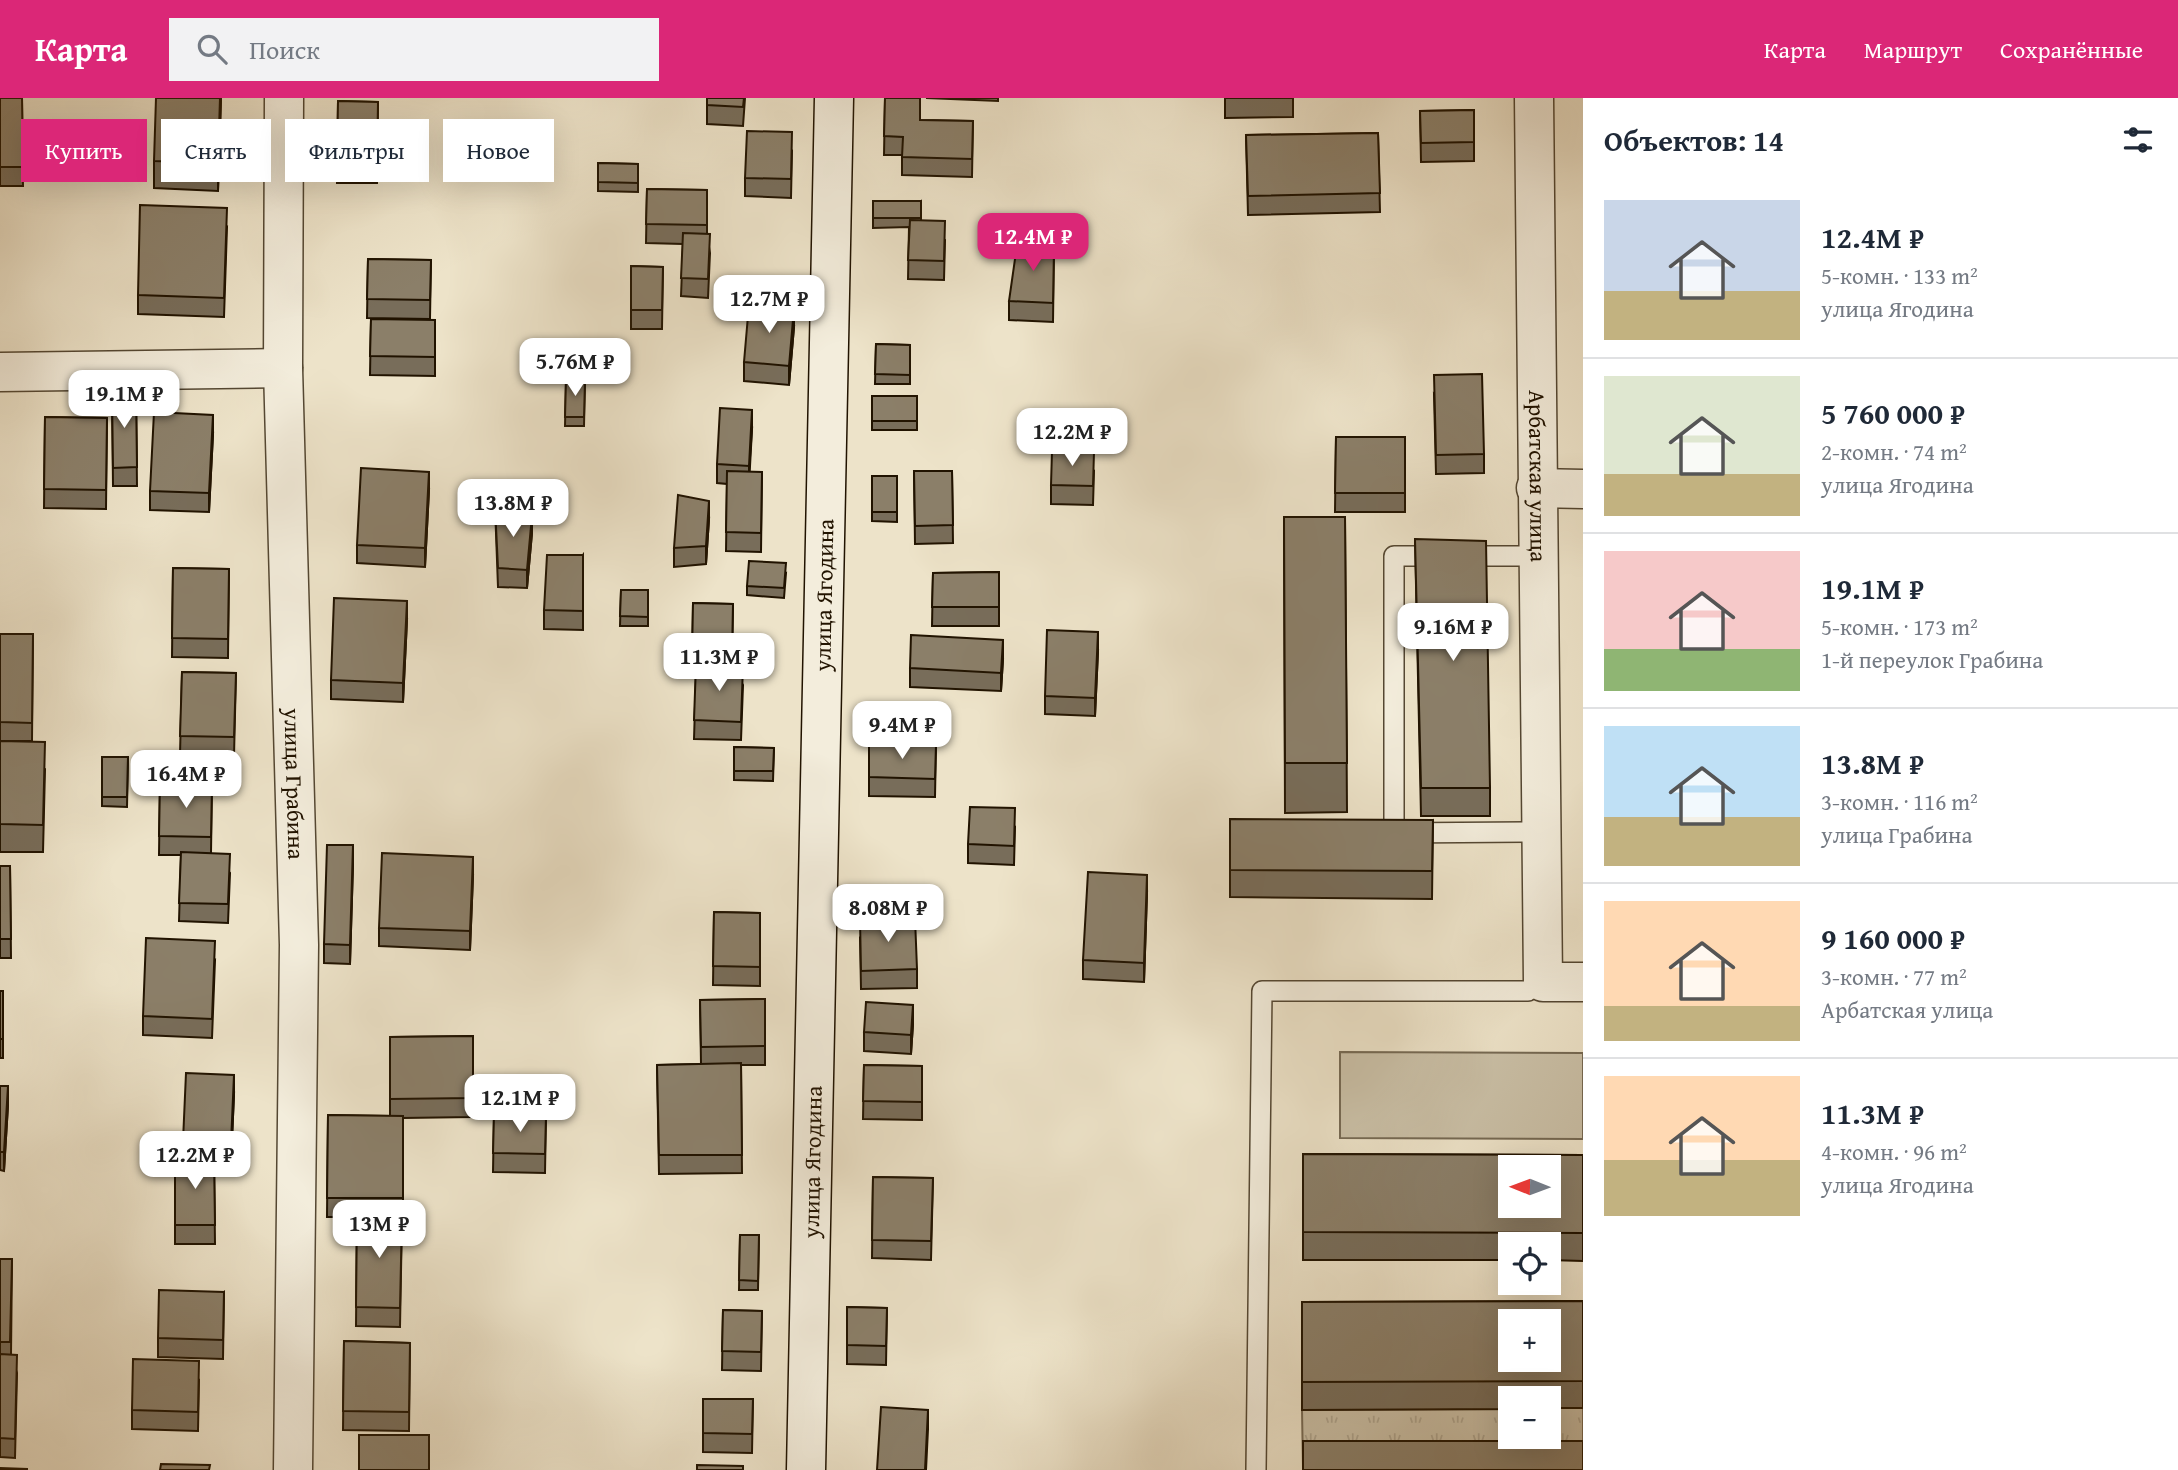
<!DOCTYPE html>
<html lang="ru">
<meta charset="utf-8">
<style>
:root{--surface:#fff;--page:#f2f2f3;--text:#1f2937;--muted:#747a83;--line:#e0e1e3;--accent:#db2777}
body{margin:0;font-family:"Gentium Book Plus",serif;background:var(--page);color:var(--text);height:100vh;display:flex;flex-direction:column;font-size:26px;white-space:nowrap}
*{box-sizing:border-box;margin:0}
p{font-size:23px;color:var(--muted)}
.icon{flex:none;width:38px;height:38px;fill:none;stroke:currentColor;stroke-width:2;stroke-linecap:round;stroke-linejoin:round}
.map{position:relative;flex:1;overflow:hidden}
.drawer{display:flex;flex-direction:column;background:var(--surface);width:595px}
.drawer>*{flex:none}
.banner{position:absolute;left:21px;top:21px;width:665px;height:63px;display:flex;gap:14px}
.needle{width:46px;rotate:271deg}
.controls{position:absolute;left:1498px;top:1057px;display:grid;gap:14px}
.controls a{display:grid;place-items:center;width:63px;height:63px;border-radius:0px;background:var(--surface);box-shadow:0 7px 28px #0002;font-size:35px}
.price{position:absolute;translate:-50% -60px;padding:0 16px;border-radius:14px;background:#fff;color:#222;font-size:23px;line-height:46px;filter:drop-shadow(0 2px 4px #0008)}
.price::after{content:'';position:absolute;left:50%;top:42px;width:21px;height:16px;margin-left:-10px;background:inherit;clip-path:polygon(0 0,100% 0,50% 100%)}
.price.current{background:var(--accent);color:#fff}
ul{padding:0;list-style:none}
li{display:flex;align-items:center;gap:21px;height:175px;padding:0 21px}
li+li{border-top:2px solid var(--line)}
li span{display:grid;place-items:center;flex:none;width:196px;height:140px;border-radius:0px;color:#555}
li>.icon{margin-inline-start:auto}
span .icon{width:84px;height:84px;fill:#fffc;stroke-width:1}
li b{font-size:30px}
h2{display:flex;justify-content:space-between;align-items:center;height:84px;padding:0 21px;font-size:30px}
.tag{padding:0 24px;border-radius:0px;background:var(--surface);box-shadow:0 7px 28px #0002;font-size:24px;line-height:63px}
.tag.current{background:var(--accent);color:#fff}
header{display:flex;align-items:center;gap:42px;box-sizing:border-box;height:98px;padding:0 35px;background:var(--accent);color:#fff}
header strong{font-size:33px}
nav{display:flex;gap:38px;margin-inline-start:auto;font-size:24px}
.search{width:490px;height:63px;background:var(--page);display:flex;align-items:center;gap:18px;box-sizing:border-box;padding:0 24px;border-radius:0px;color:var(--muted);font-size:26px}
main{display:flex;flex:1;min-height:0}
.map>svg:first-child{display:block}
.grass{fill:url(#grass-tufts);stroke:#766a54;stroke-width:2}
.green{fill:#cac0a7;stroke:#766a54;stroke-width:2}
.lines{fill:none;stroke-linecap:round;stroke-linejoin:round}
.lane-casing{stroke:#544732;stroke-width:22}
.street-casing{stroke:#544732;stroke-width:41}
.secondary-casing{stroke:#211300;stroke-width:41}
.lane{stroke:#f3eddc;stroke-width:19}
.street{stroke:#f3eddc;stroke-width:38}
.secondary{stroke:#f3eddc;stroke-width:38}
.wall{fill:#786d5a;stroke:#211300;stroke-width:2}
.shaded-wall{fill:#61594a;stroke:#211300;stroke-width:2}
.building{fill:#8b7f69;stroke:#211300;stroke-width:2;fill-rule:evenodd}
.labels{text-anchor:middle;stroke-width:5;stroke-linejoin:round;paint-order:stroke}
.street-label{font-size:23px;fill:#211300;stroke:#f3eddc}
</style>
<header>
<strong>Карта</strong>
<div class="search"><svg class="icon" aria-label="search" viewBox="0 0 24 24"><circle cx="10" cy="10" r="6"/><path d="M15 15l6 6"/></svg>Поиск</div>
<nav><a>Карта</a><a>Маршрут</a><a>Сохранённые</a></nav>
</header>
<main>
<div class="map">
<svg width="1583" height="1372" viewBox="0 0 1583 1372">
<defs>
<pattern id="grass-tufts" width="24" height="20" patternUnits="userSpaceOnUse" patternTransform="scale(1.75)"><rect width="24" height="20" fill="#cac0a7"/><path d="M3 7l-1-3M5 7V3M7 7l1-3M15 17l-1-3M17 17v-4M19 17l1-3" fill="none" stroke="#ada48e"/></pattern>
</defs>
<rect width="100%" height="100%" fill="#ede3c9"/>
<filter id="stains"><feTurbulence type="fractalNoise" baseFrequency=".00286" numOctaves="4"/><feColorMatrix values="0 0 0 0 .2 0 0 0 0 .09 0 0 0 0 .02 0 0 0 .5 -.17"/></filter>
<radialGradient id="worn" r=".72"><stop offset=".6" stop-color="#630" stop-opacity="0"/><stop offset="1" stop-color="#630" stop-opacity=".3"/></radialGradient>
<path class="grass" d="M1549 1310H1583V1370H1303L1302 1312 1510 1311V1339H1549Z"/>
<path class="green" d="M1340 954 1583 955V1041L1340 1040Z"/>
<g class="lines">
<defs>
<path id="lane" d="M1537 458H1394V735L1540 734
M1256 1372 1262 893H1528"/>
<g id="street">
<path id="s1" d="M284 0 283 270 299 847 293 1372"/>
<path id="s2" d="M1534 0 1543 884H1583"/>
<path d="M0 274 283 270"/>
<path d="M1536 390 1583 391"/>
</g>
<g id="secondary">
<path id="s3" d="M806 1372 834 0"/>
</g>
</defs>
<use href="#lane" class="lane-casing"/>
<use href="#street" class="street-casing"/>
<use href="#secondary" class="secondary-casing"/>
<use href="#lane" class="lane"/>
<use href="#street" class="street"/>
<use href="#secondary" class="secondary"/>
</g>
<path class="wall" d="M0 0H22L23 88H0Z
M221 0 218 93 154 90V63Z
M707 0H745L743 28 707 26Z
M885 0 920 22 973 23 972 79 902 77V57H884Z
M926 0H998V3Z
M1225 0H1293V19L1225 20Z
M338 3 378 4 377 85H337Z
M1474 12V63L1421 64 1420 13Z
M1378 35 1380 114 1248 117 1246 37Z
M792 53 791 100 745 98V80Z
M598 65 638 66V94L598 93Z
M647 91 707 92V136L710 155 708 200 681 198 683 146 646 145Z
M921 103V122L945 142 944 182 908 181 909 129 873 130V120Z
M227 129 224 219 138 216V197Z
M1054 150 1053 224 1009 222V203Z
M368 161 431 162 430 221 367 220Z
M631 168 663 169 662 231H631Z
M371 221 435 222V278L370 277Z
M794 229 789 287 744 283V264Z
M876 246 910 247V286H875Z
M566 282H585L584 328H565Z
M136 294 137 388H113L112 295Z
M1434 296 1484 356V375L1436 376Z
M872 298H917V332H872Z
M45 319 107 320 106 411 44 410Z
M752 331 749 374H762L761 454 726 453 727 386 717 385V366Z
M213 336 209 414 150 412V393Z
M1336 339H1405V414H1335Z
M914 373H952L953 445 915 446Z
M1094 373 1093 407 1051 406V387Z
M872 378H897V424L872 423Z
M429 392 425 469 357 465V447Z
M495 408 532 435 527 490 498 489Z
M1284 419H1345L1347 714 1285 715Z
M709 421 706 466 674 469V450Z
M1415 441 1490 690V718H1421Z
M583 457V532L544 531V512Z
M173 470 229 471 228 560 172 559Z
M999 474V528H932L933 475Z
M786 475 784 500 747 497V488Z
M621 492H648V528H620Z
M693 505 733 506 732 568 743 587 741 642 694 641 696 576H692Z
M407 522 403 604 331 601V582Z
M0 536H33L32 643H0Z
M1098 553 1095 618 1045 616V598Z
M1003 561 1001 593 910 589V570Z
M182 574 236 575 234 658 180 657Z
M0 643 45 671 43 754H0Z
M869 645 936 646 935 699 869 698Z
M734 649 774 650 773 683 734 682Z
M102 659H128L127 709 102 708Z
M160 684 212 685 211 755 230 775 228 825 179 823 181 757H159Z
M1433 722 1432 801 1230 799V772Z
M1015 729 1014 767 968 765V746Z
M353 766 350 866 324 865V846Z
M0 768H10L11 860H0Z
M473 778 470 852 379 848V830Z
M1147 795 1144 884 1083 881V862Z
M714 814 760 815V888L713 887Z
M860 840 917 871V890L861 891Z
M215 862 212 940 143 937V918Z
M0 893H3V960H0Z
M765 901V967H741L742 1075 659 1076 657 967 701 966 700 902Z
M913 926 911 956 864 953V934Z
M473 938V1019L403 1020V1119H402L400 1229 356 1228 357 1119H327L328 1017 390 1018V939Z
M864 967 922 968V1022L863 1021Z
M0 988 8 1007 4 1073 0 1072Z
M234 996 231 1064 214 1063 215 1146H175V1059L183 1058V1043Z
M494 1016 546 1017 545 1075 493 1074Z
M1303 1056 1583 1057V1163L1549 1162V1146H1510V1162H1303Z
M873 1079 933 1080 931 1162 872 1160Z
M740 1137H759L758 1192H739Z
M0 1161H12L11 1257 17 1275 15 1360 0 1359Z
M224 1194 223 1261 158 1259V1240Z
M1583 1203V1310H1549V1300H1510V1311L1302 1312V1204Z
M847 1209 887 1210 886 1267 847 1266Z
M723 1212 762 1213 761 1273 722 1272Z
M344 1243 410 1245 409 1333 343 1332Z
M199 1282 198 1333 132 1331V1312Z
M703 1301H753L752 1355 703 1354Z"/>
<path class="shaded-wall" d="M220 0H221L218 93V65Z
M794 210V229L789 287V268Z
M752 312V331L749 387V368Z
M213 317V336L209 414V395Z
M429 374V392L425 469V450Z
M709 403V421L706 466V448Z
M532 417V435L527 490V472Z
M407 503V522L403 604V585Z
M1098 534V553L1095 618V600Z
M1003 542V561L1001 593V575Z
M353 747V766L350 866V847Z
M473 759V778L470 852V833Z
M1147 777V795L1144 884V865Z
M913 907V926L911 956V937Z
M234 977V996L231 1064V1045Z
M8 988V1007L4 1073V1054Z
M928 1312V1331L926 1372H925Z"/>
<path class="building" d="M0 0H22L23 69H0Z
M156 0H220L218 65 154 63Z
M707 0H744L743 9 707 7Z
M885 0H920V22L973 23 972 61 902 59 903 39 884 38Z
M338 3 378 4 377 66H337Z
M1474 12V44L1421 45 1420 13Z
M747 33 792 34 791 81 745 80Z
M1378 35 1380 95 1248 98 1246 37Z
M598 65 638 66V85L598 84Z
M647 91 707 92V127L646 126Z
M873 103H921V120H873Z
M140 107 227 110 224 200 138 197Z
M910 122 945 123 944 163 908 162Z
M683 135 710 136 708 181 681 180Z
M1018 140 1054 150 1053 205 1009 203Z
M368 161 431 162 430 202 367 201Z
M631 168 663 169 662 212H631Z
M749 206 794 210 789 268 744 264Z
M371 221 435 222V259L370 258Z
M876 246 910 247V277L875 276Z
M1482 276 1484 356 1436 357 1434 277Z
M566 282H585L584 319H565Z
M136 294 137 369 113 370 112 295Z
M872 298H917V323H872Z
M720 310 752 312 749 368 717 366Z
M154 314 213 317 209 395 150 393Z
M45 319 107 320 106 392 44 391Z
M1336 339H1405V395H1335Z
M1052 353 1094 354 1093 388 1051 387Z
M361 370 429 374 425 450 357 447Z
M727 373 762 374 761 435 726 434Z
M914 373H952L953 427 915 428Z
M872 378H897V414H872Z
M678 397 709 403 706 448 674 450Z
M495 408 532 417 527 472 498 470Z
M1284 419H1345L1347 665H1285Z
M1415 441 1486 443 1490 690H1421Z
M547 457H583V513L544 512Z
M749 463 786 465 784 490 747 488Z
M173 470 229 471 228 541 172 540Z
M999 474V509H932L933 475Z
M621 492H648V519L620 518Z
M334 500 407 503 403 585 331 582Z
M693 505 733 506 732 558 692 557Z
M1047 532 1098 534 1095 600 1045 598Z
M0 536H33L32 625 0 624Z
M911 537 1003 542 1001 575 910 570Z
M696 566 743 568 741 624 694 622Z
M182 574 236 575 234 639 180 638Z
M0 643 45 644 43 727 0 726Z
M869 645 936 646 935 681 869 679Z
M734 649 774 650 773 673H734Z
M102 659H128L127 699H102Z
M160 684 212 685 211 739 159 738Z
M970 709 1015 710 1014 748 968 746Z
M1230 721 1433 722 1432 773 1230 772Z
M327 747H353L350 847 324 846Z
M181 754 230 756 228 806 179 805Z
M382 755 473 759 470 833 379 830Z
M0 768H10L11 841H0Z
M1088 774 1147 777 1144 865 1083 862Z
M714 814 760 815V869L713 868Z
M915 820 917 871 861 873 860 821Z
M146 840 215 843 212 921 143 918Z
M0 893H3V941H0Z
M765 901V948L701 949 700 902Z
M866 904 913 907 911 937 864 934Z
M473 938V1000L390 1001V939Z
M741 965 742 1057H659L657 967Z
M864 967 922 968V1004L863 1003Z
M186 975 234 977 231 1045 183 1043Z
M0 988H8L4 1054H0Z
M494 1016 546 1017 545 1056 493 1055Z
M328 1017 403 1018V1100H327Z
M1303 1056 1583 1057V1135L1303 1134ZM1510 1069H1549V1108H1510Z
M214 1058 215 1127H175V1059Z
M873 1079 933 1080 931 1143 872 1142Z
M357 1115 402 1116 400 1210 356 1209Z
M740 1137H759L758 1183 739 1182Z
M0 1161H12L10 1244H0Z
M159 1192 224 1194 223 1242 158 1240Z
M1583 1203V1283L1302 1284V1204ZM1510 1223H1549V1262H1510Z
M847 1209 887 1210 886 1248 847 1247Z
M723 1212 762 1213 761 1254 722 1253Z
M344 1243 410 1245 409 1314 343 1313Z
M0 1256 17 1257 15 1341 0 1340Z
M133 1261 199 1263 198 1314 132 1312Z
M703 1301H753L752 1336 703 1335Z
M881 1309 928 1312 925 1372H877Z
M359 1337H429V1372H359Z
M1303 1343H1583V1372H1303Z
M161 1366 210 1367 209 1372H160Z
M697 1367 743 1368V1372H697Z
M0 1370 27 1371V1372H0Z"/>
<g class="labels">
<g class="street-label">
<text dy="8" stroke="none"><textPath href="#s2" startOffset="378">Арбатская улица</textPath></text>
<text dy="8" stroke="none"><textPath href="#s3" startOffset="875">улица Ягодина</textPath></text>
<text dy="8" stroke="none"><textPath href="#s1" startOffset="686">улица Грабина</textPath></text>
<text dy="8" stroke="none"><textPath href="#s3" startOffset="308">улица Ягодина</textPath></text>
</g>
</g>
<rect width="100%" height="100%" filter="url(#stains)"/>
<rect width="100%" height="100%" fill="url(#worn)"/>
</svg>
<div class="controls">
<a><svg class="needle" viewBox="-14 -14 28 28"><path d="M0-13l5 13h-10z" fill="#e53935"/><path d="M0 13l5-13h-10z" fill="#747a83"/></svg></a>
<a><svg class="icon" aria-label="locate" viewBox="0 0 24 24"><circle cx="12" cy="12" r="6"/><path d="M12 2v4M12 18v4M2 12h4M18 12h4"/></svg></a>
<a>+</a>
<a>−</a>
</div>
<b class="price current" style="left:1033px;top:175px">12.4M ₽</b>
<b class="price" style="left:769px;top:237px">12.7M ₽</b>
<b class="price" style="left:575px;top:300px">5.76M ₽</b>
<b class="price" style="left:124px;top:332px">19.1M ₽</b>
<b class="price" style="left:1072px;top:370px">12.2M ₽</b>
<b class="price" style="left:513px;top:441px">13.8M ₽</b>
<b class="price" style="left:1453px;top:565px">9.16M ₽</b>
<b class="price" style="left:719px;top:595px">11.3M ₽</b>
<b class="price" style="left:902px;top:663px">9.4M ₽</b>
<b class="price" style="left:186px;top:712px">16.4M ₽</b>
<b class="price" style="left:888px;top:846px">8.08M ₽</b>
<b class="price" style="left:520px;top:1036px">12.1M ₽</b>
<b class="price" style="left:195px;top:1093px">12.2M ₽</b>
<b class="price" style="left:379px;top:1162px">13M ₽</b>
<div class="banner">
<a class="tag current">Купить</a>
<a class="tag">Снять</a>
<a class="tag">Фильтры</a>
<a class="tag">Новое</a>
</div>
</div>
<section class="drawer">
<h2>Объектов: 14<svg class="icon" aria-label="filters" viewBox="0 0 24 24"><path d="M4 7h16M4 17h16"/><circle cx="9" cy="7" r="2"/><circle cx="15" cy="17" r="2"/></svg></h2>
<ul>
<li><span style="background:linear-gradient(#c9d6e8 65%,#c2b280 0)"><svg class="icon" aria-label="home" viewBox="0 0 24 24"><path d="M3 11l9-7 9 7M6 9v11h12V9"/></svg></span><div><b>12.4M ₽</b><p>5-комн. · 133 m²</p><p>улица Ягодина</p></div></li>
<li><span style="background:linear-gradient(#dfe7d0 70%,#c2b280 0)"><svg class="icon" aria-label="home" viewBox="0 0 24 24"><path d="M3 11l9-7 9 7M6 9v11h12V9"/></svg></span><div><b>5 760 000 ₽</b><p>2-комн. · 74 m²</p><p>улица Ягодина</p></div></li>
<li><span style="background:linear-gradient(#f6c9c9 70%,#8fb573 0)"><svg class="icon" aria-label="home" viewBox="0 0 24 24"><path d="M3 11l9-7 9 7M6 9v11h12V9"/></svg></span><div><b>19.1M ₽</b><p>5-комн. · 173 m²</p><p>1-й переулок Грабина</p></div></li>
<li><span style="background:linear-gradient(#bfe0f5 65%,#c2b280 0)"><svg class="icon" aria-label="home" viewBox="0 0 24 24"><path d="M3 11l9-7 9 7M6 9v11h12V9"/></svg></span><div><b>13.8M ₽</b><p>3-комн. · 116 m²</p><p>улица Грабина</p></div></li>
<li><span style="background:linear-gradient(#ffd9b3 75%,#c2b280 0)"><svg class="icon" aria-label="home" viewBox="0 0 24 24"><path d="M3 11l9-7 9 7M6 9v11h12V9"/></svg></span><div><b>9 160 000 ₽</b><p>3-комн. · 77 m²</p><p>Арбатская улица</p></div></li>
<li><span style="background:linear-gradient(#ffd9b3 60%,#c2b280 0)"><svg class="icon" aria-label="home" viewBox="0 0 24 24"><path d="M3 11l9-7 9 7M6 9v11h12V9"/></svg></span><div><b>11.3M ₽</b><p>4-комн. · 96 m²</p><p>улица Ягодина</p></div></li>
</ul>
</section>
</main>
